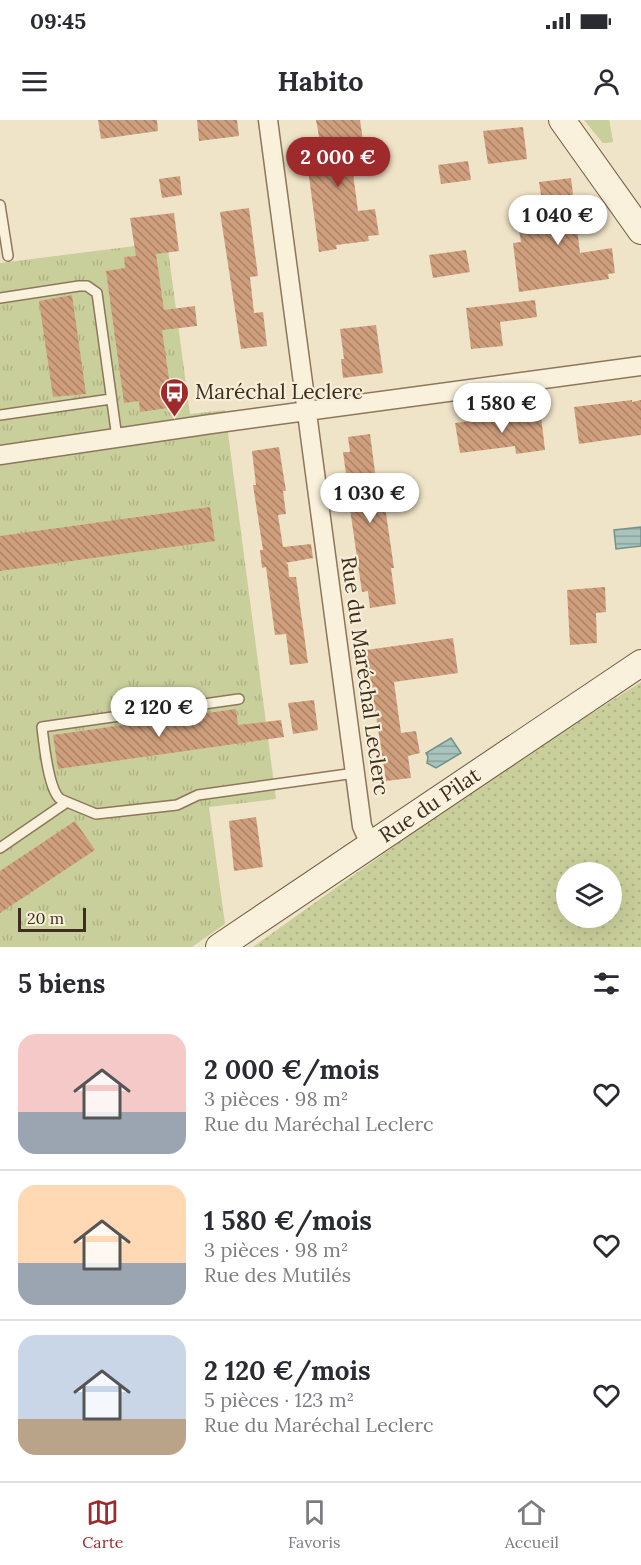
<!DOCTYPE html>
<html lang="fr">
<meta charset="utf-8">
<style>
:root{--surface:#fff;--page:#f7f7f7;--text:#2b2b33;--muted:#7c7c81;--line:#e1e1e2;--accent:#9e2a2b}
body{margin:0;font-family:Lora,serif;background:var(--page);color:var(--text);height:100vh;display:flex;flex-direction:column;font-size:22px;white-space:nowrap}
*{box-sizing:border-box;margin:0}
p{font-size:20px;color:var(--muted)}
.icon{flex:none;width:33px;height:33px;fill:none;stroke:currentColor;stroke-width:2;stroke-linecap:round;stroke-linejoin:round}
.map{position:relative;height:827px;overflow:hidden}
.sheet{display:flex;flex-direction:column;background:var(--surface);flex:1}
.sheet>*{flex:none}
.buttons{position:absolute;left:556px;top:742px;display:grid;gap:12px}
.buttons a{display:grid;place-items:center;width:66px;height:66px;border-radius:50%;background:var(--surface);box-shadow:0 6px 24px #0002;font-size:30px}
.scale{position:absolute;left:18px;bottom:15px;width:68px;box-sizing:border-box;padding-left:6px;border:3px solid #3d2e20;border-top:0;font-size:16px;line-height:21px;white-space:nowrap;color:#3d2e20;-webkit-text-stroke:4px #f7eed8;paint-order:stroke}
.price{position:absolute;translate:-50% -51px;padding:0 14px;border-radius:21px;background:#fff;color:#222;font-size:20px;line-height:39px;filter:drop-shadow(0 2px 3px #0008)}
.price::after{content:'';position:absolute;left:50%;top:36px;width:18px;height:14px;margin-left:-9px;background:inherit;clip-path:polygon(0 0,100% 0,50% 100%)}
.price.on{background:var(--accent);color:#fff}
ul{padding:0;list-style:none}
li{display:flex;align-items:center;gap:18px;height:150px;padding:0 18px}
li+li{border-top:2px solid var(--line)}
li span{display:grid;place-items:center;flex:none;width:168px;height:120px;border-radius:18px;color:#555}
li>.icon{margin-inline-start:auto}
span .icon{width:72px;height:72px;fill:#fffc;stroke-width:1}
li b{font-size:26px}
h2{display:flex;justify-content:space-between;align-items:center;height:72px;padding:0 18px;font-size:26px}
.status{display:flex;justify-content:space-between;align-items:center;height:42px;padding:0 30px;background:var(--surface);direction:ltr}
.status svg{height:16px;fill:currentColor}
header{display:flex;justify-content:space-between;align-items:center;height:78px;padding:0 18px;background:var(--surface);font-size:27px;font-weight:700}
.tab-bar{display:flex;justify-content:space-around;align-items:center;height:84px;border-top:2px solid var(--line);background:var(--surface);font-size:16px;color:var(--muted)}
.tab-bar a{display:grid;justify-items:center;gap:3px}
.tab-bar .on{color:var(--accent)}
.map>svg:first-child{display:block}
.grass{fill:url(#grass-dots);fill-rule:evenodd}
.park{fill:url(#park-tufts)}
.garden{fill:#c9cf9b}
.water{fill:url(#water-rules);stroke:#6f938a;stroke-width:1.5}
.building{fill:url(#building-back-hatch)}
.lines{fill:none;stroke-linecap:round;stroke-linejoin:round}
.service-casing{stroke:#8d765c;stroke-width:12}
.minor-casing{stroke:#8d765c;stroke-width:21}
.secondary-casing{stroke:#6f573f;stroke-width:28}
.service{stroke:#faf1dc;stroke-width:9}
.minor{stroke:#faf1dc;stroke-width:18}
.secondary{stroke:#faf1dc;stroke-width:26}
.labels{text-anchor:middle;stroke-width:4.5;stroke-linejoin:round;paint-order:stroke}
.poi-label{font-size:21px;fill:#3d2e20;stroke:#f7eed8;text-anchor:start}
.street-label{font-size:21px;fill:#3d2e20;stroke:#f7eed8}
</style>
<div class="status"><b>09:45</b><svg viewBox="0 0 49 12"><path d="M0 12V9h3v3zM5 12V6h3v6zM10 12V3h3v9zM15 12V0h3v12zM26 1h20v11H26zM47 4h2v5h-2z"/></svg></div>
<header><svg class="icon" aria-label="menu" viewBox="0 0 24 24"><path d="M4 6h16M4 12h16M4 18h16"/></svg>Habito<svg class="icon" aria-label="person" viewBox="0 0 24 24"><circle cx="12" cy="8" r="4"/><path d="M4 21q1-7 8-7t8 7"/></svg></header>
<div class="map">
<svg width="641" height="827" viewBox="0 0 641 827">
<defs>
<pattern id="grass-dots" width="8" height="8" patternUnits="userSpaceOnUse" patternTransform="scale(1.5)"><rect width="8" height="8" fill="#c9cf9b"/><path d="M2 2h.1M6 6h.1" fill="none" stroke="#aeb285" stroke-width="1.8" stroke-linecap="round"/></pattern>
<pattern id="park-tufts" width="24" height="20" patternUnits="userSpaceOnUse" patternTransform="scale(1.5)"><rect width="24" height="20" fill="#c9cf9b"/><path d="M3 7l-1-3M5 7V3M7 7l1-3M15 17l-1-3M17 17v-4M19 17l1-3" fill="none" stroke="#aeb285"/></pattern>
<pattern id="water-rules" width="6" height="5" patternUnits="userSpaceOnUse" patternTransform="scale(1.5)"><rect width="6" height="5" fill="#a9c4bc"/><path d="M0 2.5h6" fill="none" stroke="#8ba098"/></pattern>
<pattern id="building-back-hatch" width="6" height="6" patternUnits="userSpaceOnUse" patternTransform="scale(1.5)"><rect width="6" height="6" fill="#cf9f7d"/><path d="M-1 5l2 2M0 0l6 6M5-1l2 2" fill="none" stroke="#a98266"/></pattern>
</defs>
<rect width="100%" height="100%" fill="#f0e4c8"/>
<path class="grass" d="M641 562V827H253L484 662ZM567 753H612V798H567Z"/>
<path class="park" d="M584 0H609L613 22 603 23Z
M167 122 190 294 225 290 276 679 209 687 225 804 192 827H0V143Z"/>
<path class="garden" d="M606 0H609L613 22 603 23 592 10 606 4Z"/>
<path class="water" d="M641 407V426L616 429 614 410Z
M451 618 461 633 436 648 427 643 428 637 426 633Z"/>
<path class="building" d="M98 0H157L158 11 101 19Z
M197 0H237L239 16 199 21Z
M316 0H360L363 21 349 23 358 91 375 89 379 115 368 116 369 121 336 125 337 129 319 132 306 34 322 32Z
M523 7 527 39 488 44 483 11Z
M468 41 471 60 441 64 438 45Z
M180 56 182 75 162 78 159 59Z
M571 58 580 133 612 128 615 153 608 154 609 159 519 172 513 123 521 122 519 110 546 107 539 62Z
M249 88 258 156 250 157 254 193 263 192 267 226 241 229 220 92Z
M174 93 179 131 156 134 164 190 195 186 197 206 162 210 171 273 167 274 168 288 140 292 139 281 124 283 106 151 125 148 124 137 136 136 130 98Z
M466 130 470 152 433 158 429 135Z
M72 175 86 274 53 277 39 181Z
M535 180 537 197 500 202 503 226 471 229 466 188Z
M376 205 383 253 343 258 341 239H344L340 209Z
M632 280V282L641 280V315L579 324 574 287Z
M527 294V298L541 296 545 330 516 334 515 326 460 333 455 303Z
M370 314 377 367 382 366 394 448H391L396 484 370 488 368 471 362 472 350 389H355L350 354H346L343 332H350L348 317Z
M279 327 286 371H283L286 394 278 395 283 427 311 424 313 438 285 443 288 444 289 457H296L308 543 290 545 286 514 275 515 266 447 262 448 260 430H263L253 365H256L252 331Z
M210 387 215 421 0 451V416Z
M605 467 606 492 596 493 597 523 570 525 567 470Z
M453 518 458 553 394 562 401 613 416 611 420 633 408 636 411 658 386 661 366 530Z
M314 580 318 610 293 614 288 583Z
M236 589 238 605 281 600 284 617 58 649 53 615Z
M256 697 263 747 234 751 229 701Z
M75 701 95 730 0 793V751Z"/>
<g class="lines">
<defs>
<path id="service" d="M0 85 8 136
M0 178 79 166H87L97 173 117 318
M0 295 111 279
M67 682C65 681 61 680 59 678 48 666 44 624 42 607L239 579
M0 728 67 682 96 694 177 685 198 675 355 653"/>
<path id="minor" d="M268 0 362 706 370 724
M0 335 211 304 641 246"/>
<g id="secondary">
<path d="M562 0 641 111"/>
<path id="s1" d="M219 827 641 543"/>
</g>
</defs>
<use href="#service" class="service-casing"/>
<use href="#minor" class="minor-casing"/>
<use href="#secondary" class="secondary-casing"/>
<use href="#service" class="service"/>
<use href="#minor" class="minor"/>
<use href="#secondary" class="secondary"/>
</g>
<defs>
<symbol id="bus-pin" viewBox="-11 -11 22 30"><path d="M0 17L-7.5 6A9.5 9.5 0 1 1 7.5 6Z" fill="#9e2a2b" stroke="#f7eed8"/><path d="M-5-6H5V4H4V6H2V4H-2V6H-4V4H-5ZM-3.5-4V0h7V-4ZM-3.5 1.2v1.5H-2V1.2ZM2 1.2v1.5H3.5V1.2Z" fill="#fff"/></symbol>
</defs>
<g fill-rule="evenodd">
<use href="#bus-pin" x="158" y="256" width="33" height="45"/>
</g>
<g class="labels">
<g class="poi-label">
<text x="195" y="279">Maréchal Leclerc</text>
</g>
<g class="street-label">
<text transform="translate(365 556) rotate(82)" y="7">Rue du Maréchal Leclerc</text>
<text dy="7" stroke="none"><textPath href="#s1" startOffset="254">Rue du Pilat</textPath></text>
</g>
</g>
</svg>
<div class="buttons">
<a><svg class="icon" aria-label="layers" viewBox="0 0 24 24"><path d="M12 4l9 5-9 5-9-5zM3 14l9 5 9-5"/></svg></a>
</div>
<div class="scale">20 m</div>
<b class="price on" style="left:338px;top:68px">2 000 €</b>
<b class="price" style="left:558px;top:126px">1 040 €</b>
<b class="price" style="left:502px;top:314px">1 580 €</b>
<b class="price" style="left:370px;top:404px">1 030 €</b>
<b class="price" style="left:159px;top:618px">2 120 €</b>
</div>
<section class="sheet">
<h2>5 biens<svg class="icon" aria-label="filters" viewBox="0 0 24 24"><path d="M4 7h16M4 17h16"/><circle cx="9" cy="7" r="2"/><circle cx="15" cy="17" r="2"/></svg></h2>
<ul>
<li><span style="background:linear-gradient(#f6c9c9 65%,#9aa5b1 0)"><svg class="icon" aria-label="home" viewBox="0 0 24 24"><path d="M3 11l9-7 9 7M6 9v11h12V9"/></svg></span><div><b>2 000 €/mois</b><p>3 pièces · 98 m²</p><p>Rue du Maréchal Leclerc</p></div><svg class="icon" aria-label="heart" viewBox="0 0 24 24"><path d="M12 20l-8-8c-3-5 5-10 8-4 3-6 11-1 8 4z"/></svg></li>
<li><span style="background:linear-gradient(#ffd9b3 65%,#9aa5b1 0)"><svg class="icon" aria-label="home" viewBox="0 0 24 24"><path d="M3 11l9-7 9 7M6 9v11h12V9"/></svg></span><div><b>1 580 €/mois</b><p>3 pièces · 98 m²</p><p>Rue des Mutilés</p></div><svg class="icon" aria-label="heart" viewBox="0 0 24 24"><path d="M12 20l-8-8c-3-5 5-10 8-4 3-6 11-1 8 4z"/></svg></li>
<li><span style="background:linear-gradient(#c9d6e8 70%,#b9a48a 0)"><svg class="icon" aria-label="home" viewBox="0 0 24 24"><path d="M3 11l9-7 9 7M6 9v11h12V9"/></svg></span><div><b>2 120 €/mois</b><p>5 pièces · 123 m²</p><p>Rue du Maréchal Leclerc</p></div><svg class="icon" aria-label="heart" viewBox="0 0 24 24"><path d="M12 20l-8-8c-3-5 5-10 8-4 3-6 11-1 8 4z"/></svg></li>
</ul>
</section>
<nav class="tab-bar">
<a class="on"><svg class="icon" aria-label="map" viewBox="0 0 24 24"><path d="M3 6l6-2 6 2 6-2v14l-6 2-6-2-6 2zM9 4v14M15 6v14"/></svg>Carte</a>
<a><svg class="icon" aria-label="saved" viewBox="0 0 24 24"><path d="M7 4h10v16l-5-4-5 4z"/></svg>Favoris</a>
<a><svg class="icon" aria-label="home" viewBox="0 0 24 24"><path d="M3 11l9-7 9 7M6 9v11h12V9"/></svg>Accueil</a>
</nav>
